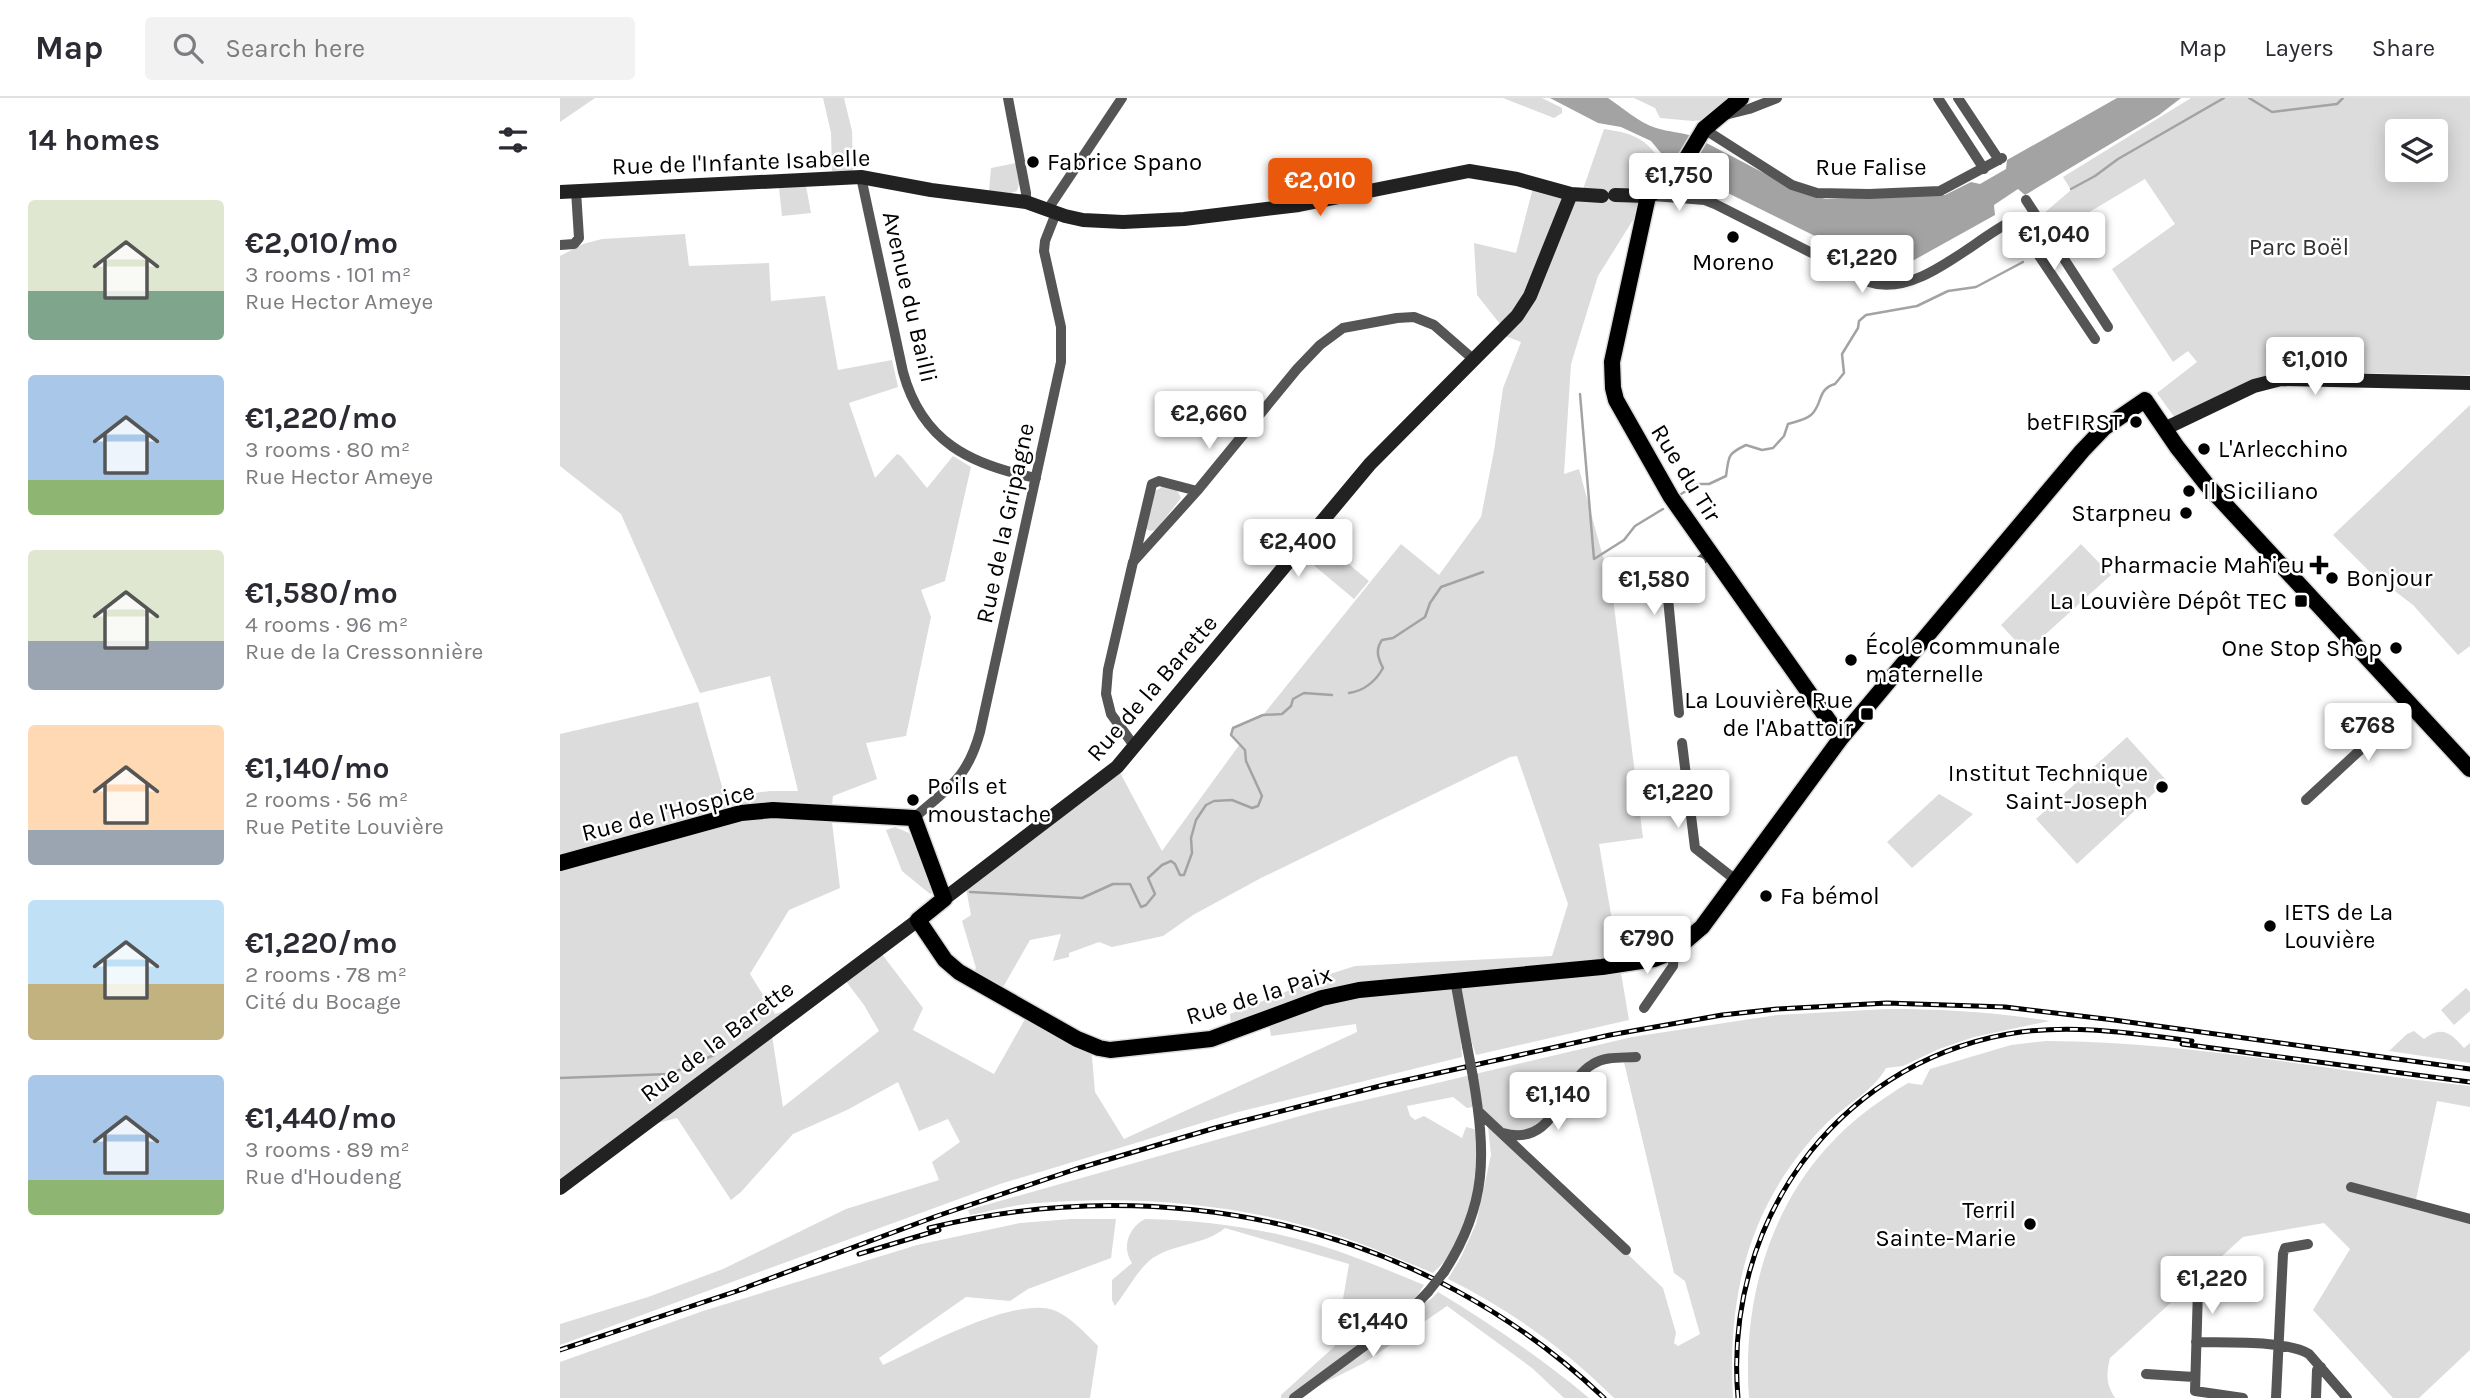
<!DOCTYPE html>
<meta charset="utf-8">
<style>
:root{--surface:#fff;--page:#f2f2f3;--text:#2b2b33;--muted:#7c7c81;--line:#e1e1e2;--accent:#ea580c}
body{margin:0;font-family:Karla,sans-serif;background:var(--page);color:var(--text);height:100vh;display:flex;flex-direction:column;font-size:26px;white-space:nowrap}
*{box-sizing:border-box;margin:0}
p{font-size:23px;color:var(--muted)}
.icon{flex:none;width:38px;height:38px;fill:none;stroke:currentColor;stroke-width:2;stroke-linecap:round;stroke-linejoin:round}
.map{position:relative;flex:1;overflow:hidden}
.details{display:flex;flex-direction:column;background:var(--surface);width:560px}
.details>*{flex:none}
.controls{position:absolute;left:1825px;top:21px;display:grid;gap:14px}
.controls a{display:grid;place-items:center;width:63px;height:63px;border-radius:7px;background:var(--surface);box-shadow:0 4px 18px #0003;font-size:35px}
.price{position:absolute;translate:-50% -60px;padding:0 16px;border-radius:7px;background:#fff;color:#222;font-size:23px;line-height:46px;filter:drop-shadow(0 2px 4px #0008)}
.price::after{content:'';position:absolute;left:50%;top:42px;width:21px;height:16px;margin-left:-10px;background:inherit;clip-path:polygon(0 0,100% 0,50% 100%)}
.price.active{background:var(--accent);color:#fff}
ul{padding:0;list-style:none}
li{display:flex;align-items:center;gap:21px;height:175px;padding:0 28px}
li span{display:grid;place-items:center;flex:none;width:196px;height:140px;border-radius:7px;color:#555}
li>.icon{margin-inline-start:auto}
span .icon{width:84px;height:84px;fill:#fffc;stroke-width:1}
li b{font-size:30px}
h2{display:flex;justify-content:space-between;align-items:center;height:84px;padding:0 28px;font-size:30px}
header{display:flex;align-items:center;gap:42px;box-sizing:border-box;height:98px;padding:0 35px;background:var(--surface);border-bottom:2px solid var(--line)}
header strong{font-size:33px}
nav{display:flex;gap:38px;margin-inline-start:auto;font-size:24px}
.search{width:490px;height:63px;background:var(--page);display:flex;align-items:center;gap:18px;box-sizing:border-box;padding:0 24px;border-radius:7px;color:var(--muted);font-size:26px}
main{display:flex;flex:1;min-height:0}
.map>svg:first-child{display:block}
.green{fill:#dcdcdc;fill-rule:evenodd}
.water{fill:#a3a3a3}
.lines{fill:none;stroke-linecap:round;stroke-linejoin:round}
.stream{stroke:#a3a3a3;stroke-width:2.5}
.primary-casing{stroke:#dbdbdb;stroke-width:19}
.street{stroke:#555;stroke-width:10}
.secondary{stroke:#222;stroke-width:14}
.primary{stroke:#000;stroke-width:16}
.rail-casing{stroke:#000;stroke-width:5}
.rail{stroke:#fff;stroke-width:2.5;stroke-dasharray:8;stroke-linecap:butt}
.street-bridge{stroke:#555;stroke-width:10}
.poi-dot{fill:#000;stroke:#fff;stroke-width:2.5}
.labels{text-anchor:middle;stroke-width:5;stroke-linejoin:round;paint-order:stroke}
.street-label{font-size:24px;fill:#000;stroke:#fff}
.poi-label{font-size:24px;fill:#000;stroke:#fff;text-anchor:start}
.park-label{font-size:24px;fill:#333;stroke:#fff}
</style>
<header>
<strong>Map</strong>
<div class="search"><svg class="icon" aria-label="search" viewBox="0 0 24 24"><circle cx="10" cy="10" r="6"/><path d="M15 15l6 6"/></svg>Search here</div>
<nav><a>Map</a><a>Layers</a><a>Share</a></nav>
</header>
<main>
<section class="details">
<h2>14 homes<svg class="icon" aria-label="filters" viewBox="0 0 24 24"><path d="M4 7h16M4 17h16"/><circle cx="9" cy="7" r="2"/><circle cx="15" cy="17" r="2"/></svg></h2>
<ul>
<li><span style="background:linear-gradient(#dfe7d0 65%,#7fa58c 0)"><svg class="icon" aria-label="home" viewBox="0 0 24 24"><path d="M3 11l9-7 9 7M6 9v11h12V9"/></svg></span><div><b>€2,010/mo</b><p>3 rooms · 101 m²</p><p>Rue Hector Ameye</p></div></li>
<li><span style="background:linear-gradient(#a9c7e8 75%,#8fb573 0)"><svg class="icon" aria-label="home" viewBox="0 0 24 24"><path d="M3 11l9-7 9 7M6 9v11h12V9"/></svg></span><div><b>€1,220/mo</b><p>3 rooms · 80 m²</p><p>Rue Hector Ameye</p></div></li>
<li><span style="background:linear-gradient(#dfe7d0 65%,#9aa5b1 0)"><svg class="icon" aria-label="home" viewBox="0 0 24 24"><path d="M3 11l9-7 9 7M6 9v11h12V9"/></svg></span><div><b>€1,580/mo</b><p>4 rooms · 96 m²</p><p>Rue de la Cressonnière</p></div></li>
<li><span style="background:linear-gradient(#ffd9b3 75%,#9aa5b1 0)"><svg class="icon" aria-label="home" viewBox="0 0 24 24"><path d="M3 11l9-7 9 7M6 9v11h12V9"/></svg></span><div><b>€1,140/mo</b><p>2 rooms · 56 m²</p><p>Rue Petite Louvière</p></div></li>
<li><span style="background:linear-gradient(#bfe0f5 60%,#c2b280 0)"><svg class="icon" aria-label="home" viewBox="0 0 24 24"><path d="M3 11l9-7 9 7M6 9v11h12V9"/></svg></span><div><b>€1,220/mo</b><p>2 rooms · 78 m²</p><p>Cité du Bocage</p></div></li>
<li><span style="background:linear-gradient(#a9c7e8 75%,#8fb573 0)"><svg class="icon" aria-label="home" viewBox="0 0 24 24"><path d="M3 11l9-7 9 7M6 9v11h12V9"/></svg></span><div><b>€1,440/mo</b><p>3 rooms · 89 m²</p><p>Rue d'Houdeng</p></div></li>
</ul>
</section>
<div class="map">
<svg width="1910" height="1300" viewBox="0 0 1910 1300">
<rect width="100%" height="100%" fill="#fff"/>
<path class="green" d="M0 0H35L0 24Z
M263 0H284L292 33 293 73H272L271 35Z
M943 0H982L1002 10V15L994 20Z
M1074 0H1178L1142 22 1133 23 1100 20 1095 10Z
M1631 0H1910V277L1723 274 1700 279 1615 320 1597 295 1637 264 1628 253 1613 264 1552 171 1615 126 1585 81 1494 135 1483 116 1511 92 1503 79ZM1838 33H1876V72H1838Z
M1044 31C1069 35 1083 38 1098 59L1075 93 1088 98 1038 178 1011 266 1004 376 1019 371 1052 492 1083 740 1039 746 1069 922 916 957 898 903 902 959 678 1014 440 1086 0 1247V1226L88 1199 163 1171 286 1111 379 1082 372 1064 400 1044 388 1021 359 1033 338 984 287 1012 233 1036 181 1094 171 1102 117 1020 78 1030 0 1090V636L138 604 165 699 210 693H238L210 578 140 595 61 416 0 368V158L23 146 42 141 125 136 129 168 209 165 211 203 265 198 278 272 332 262 338 289 289 305 315 380 337 356 341 358 367 390 393 358 411 369 385 483 361 492 371 519 346 638 306 645 317 681 273 698 271 716 280 790 229 812 190 876 215 916 242 907 211 931 223 1009 319 933 304 907 282 878 318 851 363 910 353 932 434 976 469 914 531 947 535 994 564 1041 797 934 796 926 711 938 708 920 671 933 670 916 770 876 795 868 992 858 1008 806 957 658 950 659 701 780 633 817 603 838 552 849 539 844 509 855V859L493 863 501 836 470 842 442 891 413 875 416 870 402 823 411 817 405 785 557 669 602 753 680 646 671 637 673 630 703 617 841 446 879 477 921 419 934 353 943 290 961 244 945 238 944 231 917 197 914 145 956 155 974 86 1021 97Z
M456 65 459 86 457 93 451 95 429 93 431 70Z
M246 88 251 115 222 118 219 90Z
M1910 307V548L1898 557 1853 507 1810 474 1773 437Z
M602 389 617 392 621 400 596 432 590 433 585 430 592 395Z
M759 441 809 483 794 501 744 459Z
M1521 446 1551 477 1466 554 1441 527Z
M1567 639 1607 683 1517 766 1476 721Z
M1379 696 1413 716 1352 770 1327 744Z
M335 729 349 735 374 793 370 796 342 773 326 732Z
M1906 890 1910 894V913L1894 927 1881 912Z
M1326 911C1382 911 1435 914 1490 923L1414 939 1379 951 1343 968 1326 970C1313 994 1283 1008 1264 1028 1189 1105 1167 1196 1173 1300H1054C1006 1252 949 1211 888 1181L901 1159 916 1126 931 1057 928 1029 956 1049 1103 1190 1116 1235 1114 1245 1118 1248 1140 1236 1125 1183 1114 1175 1063 960 1038 963 981 1029 948 1036 918 1008 907 1010 893 999 847 1008 850 1018 855 1022 864 1018 902 1040 906 1029 922 1033 923 1048 902 1146 873 1175C842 1162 811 1149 779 1138 683 1106 579 1097 478 1105 456 1106 432 1113 410 1117L408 1112 754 1014 1072 939 1217 917Z
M1854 933 1864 941C1882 927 1891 935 1904 950L1910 945V965L1829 953 1847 936Z
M1486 943C1628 943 1769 973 1910 988V1009L1877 1003 1854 1111 1910 1125V1252L1859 1300H1833L1753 1212 1790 1151 1764 1125 1683 1139 1550 1260C1546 1276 1546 1286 1555 1300H1189C1182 1207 1208 1108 1276 1040 1297 1018 1322 1001 1348 985L1362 987 1370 971 1451 947Z
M511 1121H556L551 1160 468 1191 450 1203 406 1199 319 1260 323 1267C361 1250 457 1196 496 1213 513 1221 525 1235 538 1248L530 1300H0V1264L143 1213 357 1147 460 1125Z
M585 1121C644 1122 702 1130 759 1147 795 1158 830 1173 864 1187L846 1216 871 1201 878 1194C931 1226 981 1260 1029 1300H1004L972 1270 887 1208 804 1265 734 1300H721V1297L775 1248 789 1166 665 1130C644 1148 611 1145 589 1163 576 1175 566 1194 555 1208L552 1202V1182L572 1165C561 1149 569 1129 585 1121Z"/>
<path class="water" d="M990 0H1048C1063 10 1078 24 1096 30 1109 34 1121 34 1135 39L1242 95 1266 101 1385 97 1411 84 1420 86 1446 71 1447 62 1557 0H1621L1599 17 1465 97 1458 91 1434 107 1435 117 1347 166 1322 171 1111 67 1091 43 1061 29 1038 25Z"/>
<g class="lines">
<path class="stream" d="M1689 0 1712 14 1777 6 1783 0
M1511 91 1535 78 1558 61 1664 0
M1020 296 1034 461 1064 442 1075 428 1103 411
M1121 396 1138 386H1149L1166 378C1169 358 1167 356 1186 347L1202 352 1213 350 1224 338 1228 326C1235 324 1245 322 1251 317 1263 306 1257 291 1275 286L1284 275 1282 256 1298 230 1299 223 1306 217 1357 208 1388 193 1416 189 1463 164
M789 595C804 593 816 583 823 570 818 560 815 552 822 542L833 540 865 519 870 505 881 489 923 474
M410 794 522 800 553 786H570L581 809 586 807 595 796 588 780 602 767 611 763 615 766 620 777H624L632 755 631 740 636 722 646 707 654 703 672 702 692 710 698 708 702 698 686 663 685 652 671 637 673 630 703 617 722 616 731 608 733 601 744 595 772 597
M0 980 110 976 154 957"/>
<defs>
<path id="primary" d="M1181 0 1144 31 1114 81 1088 98 1052 264 1053 290 1056 302 1111 399 1281 640
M0 765 181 715 213 712 354 720 384 801 358 822 385 862 399 874 517 941 539 950 550 952 651 941 762 900 799 892 1042 869 1094 861 1114 853 1142 829 1281 640 1522 353 1544 330 1585 302 1617 349 1647 387 1910 671"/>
</defs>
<use href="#primary" class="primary-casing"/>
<path class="street" d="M448 0 466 95V104
M1378 0 1424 71
M1398 0 1439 62
M1165 17 1189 11 1217 0
M1144 31 1232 87 1257 95 1309 96 1380 93 1442 60
M301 79 343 274C362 344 411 367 476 380
M1093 98 1145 102 1155 106 1309 184C1355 200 1409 146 1448 125L1459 128 1535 241
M1466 102 1548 229
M488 111 562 0
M0 147 14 146 19 140 16 93
M574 462 592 386 599 383 637 393
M1119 615 1107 490 1150 455
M1122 645 1135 750 1177 783
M575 649 551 616 546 596 548 572 573 464 637 393 737 271 760 247 783 230 837 220 854 219 874 227 913 261
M1746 702 1850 606
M354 720C389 689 407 681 420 634L501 264V229L484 153 485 143 496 115
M895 882 907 948
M1084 910 1113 868 1114 853
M919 1014 1066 1152
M943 1035C996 1050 1000 985 1033 966 1045 958 1062 960 1076 959
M1791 1089 1910 1121
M884 1174C928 1106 926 1056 913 979
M1638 1191 1635 1293 1683 1300
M1636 1244C1665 1245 1726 1242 1749 1256L1787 1300
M1586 1276 1634 1279
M734 1300 845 1218 868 1194
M1716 1300 1723 1156 1725 1150 1748 1146
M1756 1300 1757 1272 1761 1269"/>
<path class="secondary" d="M0 94 301 79 371 92 466 104 505 118 523 122 563 124 624 121 739 107 909 73 957 81 1011 96 1042 98
M1055 97 1088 98
M1604 331 1694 288 1721 281 1910 285
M384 801 557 669 810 366 957 218 970 198 1011 96
M0 1090 358 822"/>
<use href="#primary" class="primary"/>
<defs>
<path id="rail" d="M1622 946 1910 984
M369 1130C608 1071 864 1128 1044 1300
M299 1156 379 1132
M179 1192 377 1118 516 1071 655 1030 824 987 1050 937 1162 917 1217 911 1327 905 1445 909 1554 922 1910 971
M0 1252 186 1190
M1178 1300C1163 1127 1273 968 1448 936 1509 925 1571 935 1632 943"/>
</defs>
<use href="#rail" class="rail-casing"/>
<use href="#rail" class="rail"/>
<path class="street-bridge" d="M907 948 913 979
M868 1194 884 1174"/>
</g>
<g class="poi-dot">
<circle cx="473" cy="64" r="7"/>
<circle cx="1173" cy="139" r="7"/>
<circle cx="1576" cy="324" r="7"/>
<circle cx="1644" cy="351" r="7"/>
<circle cx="1629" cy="393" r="7"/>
<circle cx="1626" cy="415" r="7"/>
<path d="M1755.5 456.5h7v7h7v7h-7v7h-7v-7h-7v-7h7z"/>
<circle cx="1772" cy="480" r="7"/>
<rect x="1734" y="496" width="14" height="14" rx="3.5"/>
<circle cx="1836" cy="550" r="7"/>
<circle cx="1291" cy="562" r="7"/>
<rect x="1300" y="609" width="14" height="14" rx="3.5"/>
<circle cx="1602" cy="689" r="7"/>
<circle cx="353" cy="702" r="7"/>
<circle cx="1206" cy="798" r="7"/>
<circle cx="1710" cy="828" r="7"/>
<circle cx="1470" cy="1126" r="7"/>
</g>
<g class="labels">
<g class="street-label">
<text transform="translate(181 64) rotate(-2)" y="8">Rue de l'Infante Isabelle</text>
<text x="1311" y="77">Rue Falise</text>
<text transform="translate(350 199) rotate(77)" y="8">Avenue du Bailli</text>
<text transform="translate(1126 375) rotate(58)" y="8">Rue du Tir</text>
<text transform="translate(445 425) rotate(-78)" y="8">Rue de la Gripagne</text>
<text transform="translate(592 590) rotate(-49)" y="8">Rue de la Barette</text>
<text transform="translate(108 714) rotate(-14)" y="8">Rue de l'Hospice</text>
<text transform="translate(699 897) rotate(-17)" y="8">Rue de la Paix</text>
<text transform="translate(157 943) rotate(-37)" y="8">Rue de la Barette</text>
</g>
<g class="poi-label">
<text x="487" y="72">Fabrice Spano</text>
<text x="1173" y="172" text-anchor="middle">Moreno</text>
<text x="1562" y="332" text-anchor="end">betFIRST</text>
<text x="1658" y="359">L'Arlecchino</text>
<text x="1643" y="401">Il Siciliano</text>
<text x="1612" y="423" text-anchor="end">Starpneu</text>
<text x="1745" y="475" text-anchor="end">Pharmacie Mahieu</text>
<text x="1786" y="488">Bonjour</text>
<text x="1727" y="511" text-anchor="end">La Louvière Dépôt TEC</text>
<text x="1305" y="556">École communale<tspan x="1305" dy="28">maternelle</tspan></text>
<text x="1822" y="558" text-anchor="end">One Stop Shop</text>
<text x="1293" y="610" text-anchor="end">La Louvière Rue<tspan x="1293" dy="28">de l'Abattoir</tspan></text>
<text x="1588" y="683" text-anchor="end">Institut Technique<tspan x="1588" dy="28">Saint-Joseph</tspan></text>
<text x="367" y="696">Poils et<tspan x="367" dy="28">moustache</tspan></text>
<text x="1220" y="806">Fa bémol</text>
<text x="1724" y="822">IETS de La<tspan x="1724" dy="28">Louvière</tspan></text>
<text x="1456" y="1120" text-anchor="end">Terril<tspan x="1456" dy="28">Sainte-Marie</tspan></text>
</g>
<g class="park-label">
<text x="1739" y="157">Parc Boël</text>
</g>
</g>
</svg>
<div class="controls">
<a><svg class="icon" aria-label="layers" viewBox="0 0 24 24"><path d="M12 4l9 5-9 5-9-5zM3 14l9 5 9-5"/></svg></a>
</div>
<b class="price" style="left:1119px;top:115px">€1,750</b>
<b class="price active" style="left:760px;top:120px">€2,010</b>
<b class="price" style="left:1494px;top:174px">€1,040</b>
<b class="price" style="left:1302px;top:197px">€1,220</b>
<b class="price" style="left:1755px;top:299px">€1,010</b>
<b class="price" style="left:649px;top:353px">€2,660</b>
<b class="price" style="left:738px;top:481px">€2,400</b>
<b class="price" style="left:1094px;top:519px">€1,580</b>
<b class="price" style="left:1808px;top:665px">€768</b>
<b class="price" style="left:1118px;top:732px">€1,220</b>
<b class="price" style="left:1087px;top:878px">€790</b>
<b class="price" style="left:998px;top:1034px">€1,140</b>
<b class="price" style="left:1652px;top:1218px">€1,220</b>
<b class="price" style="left:813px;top:1261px">€1,440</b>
</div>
</main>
